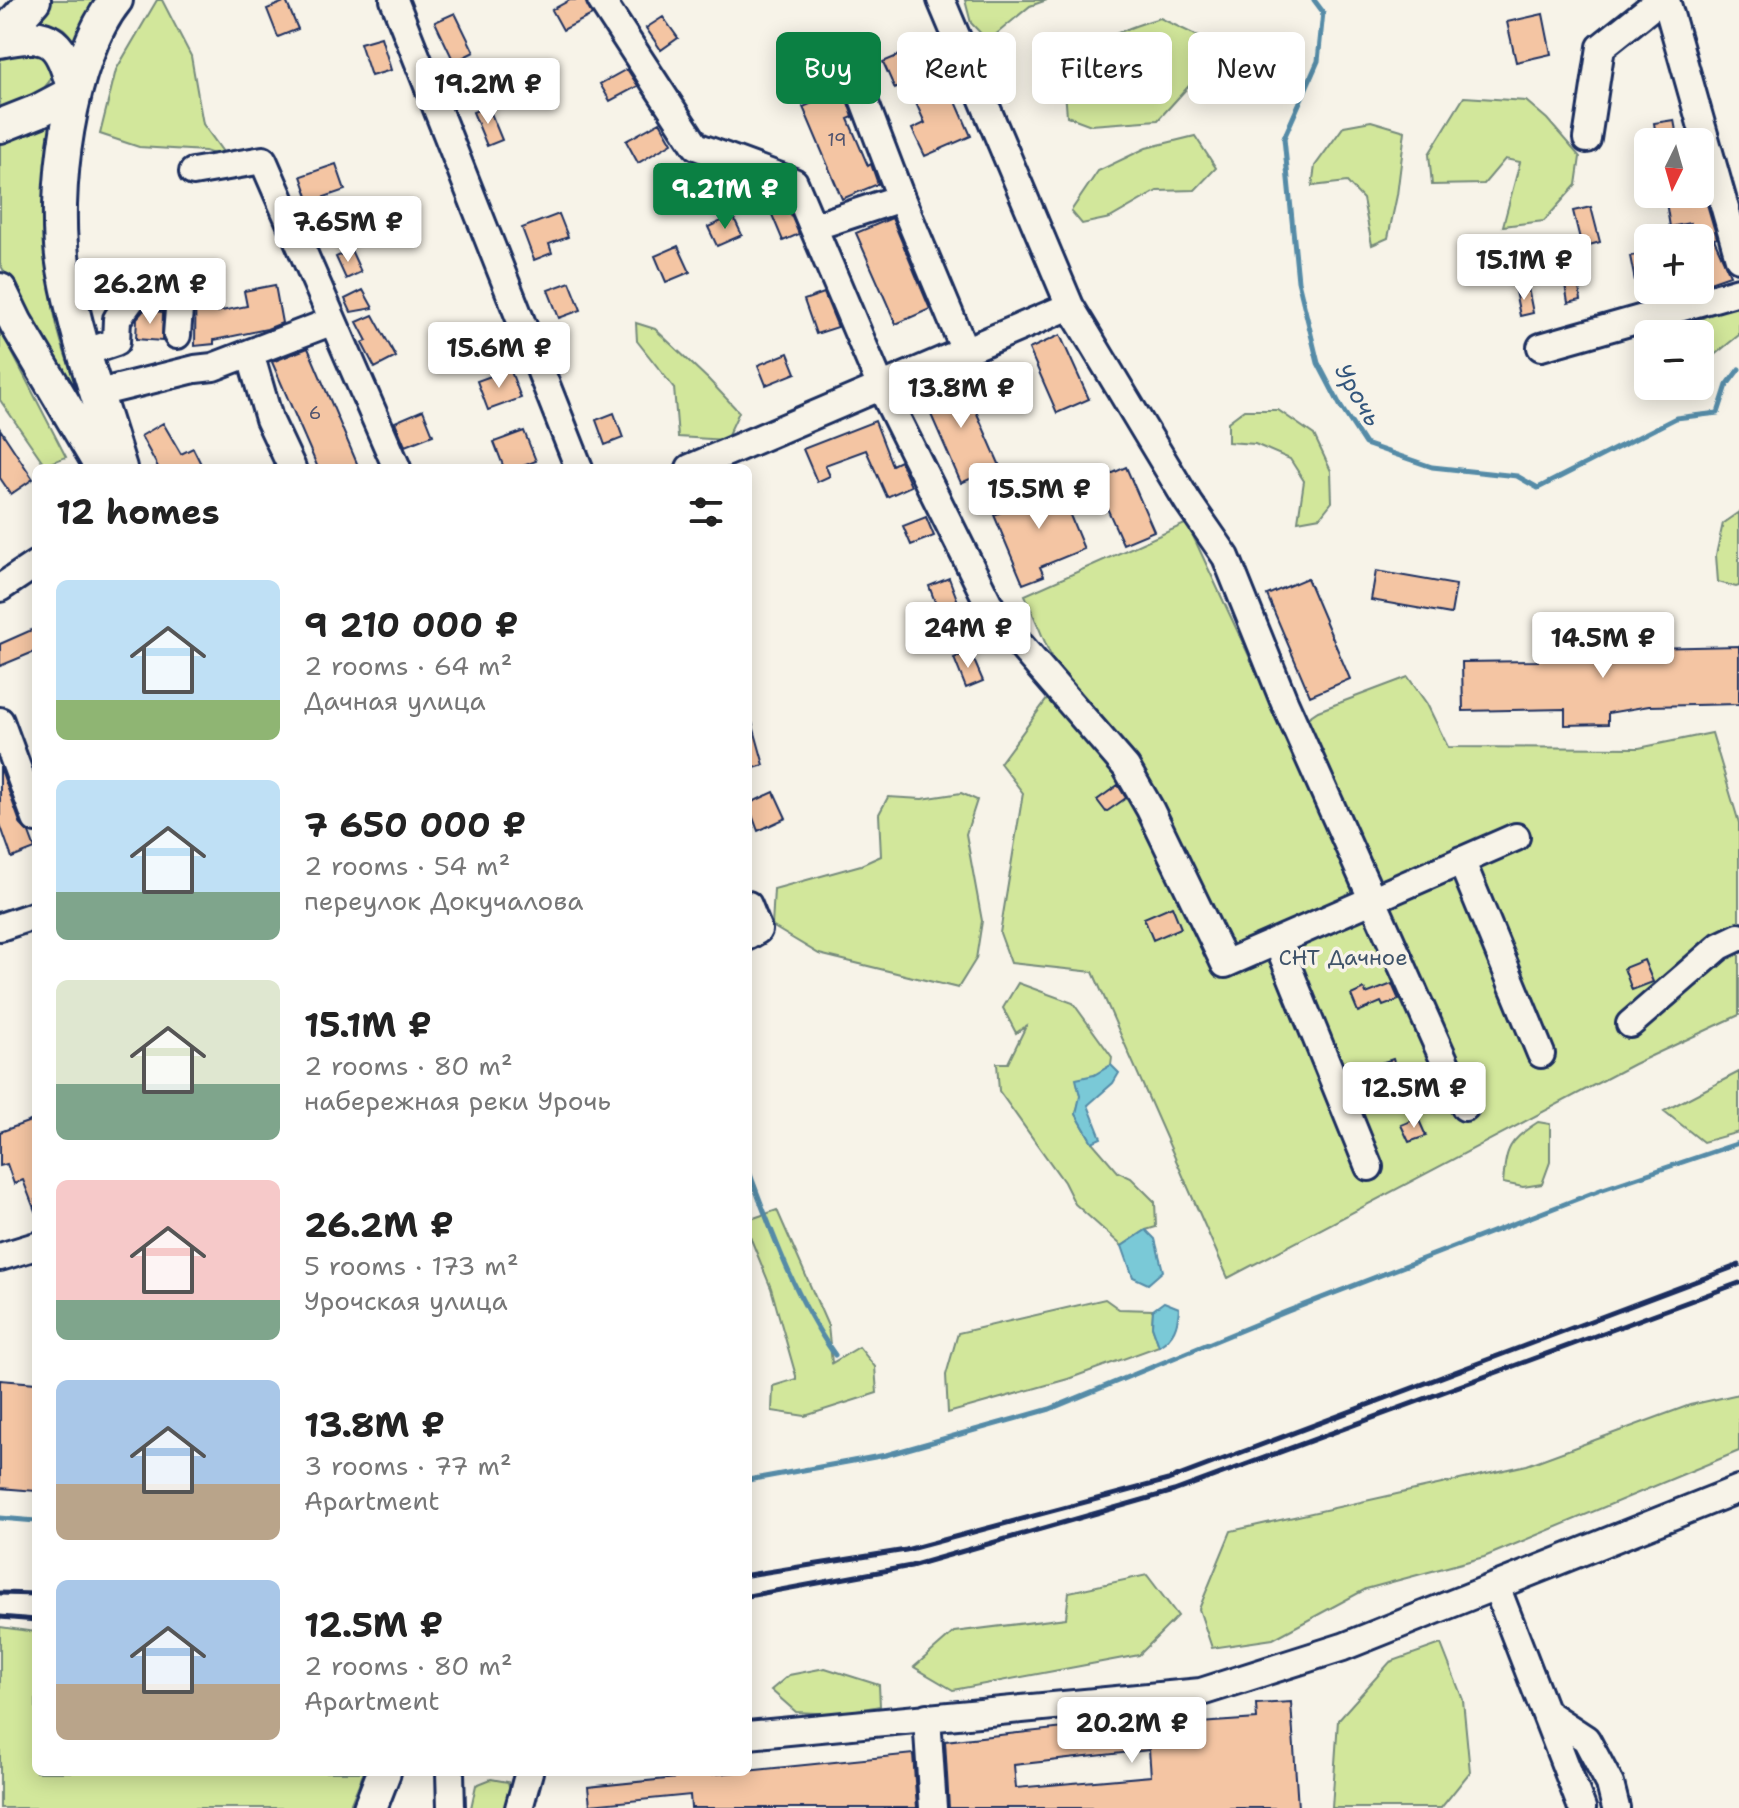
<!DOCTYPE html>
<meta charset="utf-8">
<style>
:root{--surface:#fff;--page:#f2f2f2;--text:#222;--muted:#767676;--accent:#0b8043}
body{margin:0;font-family:"Shantell Sans",sans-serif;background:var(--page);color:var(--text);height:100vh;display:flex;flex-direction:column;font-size:30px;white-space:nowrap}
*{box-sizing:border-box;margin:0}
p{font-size:26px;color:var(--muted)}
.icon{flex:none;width:44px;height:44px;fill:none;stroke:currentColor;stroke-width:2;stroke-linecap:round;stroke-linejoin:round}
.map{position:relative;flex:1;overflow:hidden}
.panel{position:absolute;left:32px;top:464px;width:720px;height:1312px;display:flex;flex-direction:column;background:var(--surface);border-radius:12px;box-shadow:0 4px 20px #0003}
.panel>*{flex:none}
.guide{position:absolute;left:776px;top:32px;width:760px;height:72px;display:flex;gap:16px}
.needle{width:52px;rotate:185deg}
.tools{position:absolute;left:1634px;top:128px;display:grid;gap:16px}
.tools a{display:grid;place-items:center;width:80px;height:80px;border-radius:12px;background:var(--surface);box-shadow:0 4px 20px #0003;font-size:40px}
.price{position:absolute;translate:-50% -68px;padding:0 18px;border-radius:8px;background:#fff;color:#222;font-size:26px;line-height:52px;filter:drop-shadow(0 2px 4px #0008)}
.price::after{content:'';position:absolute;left:50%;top:48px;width:24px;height:18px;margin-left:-12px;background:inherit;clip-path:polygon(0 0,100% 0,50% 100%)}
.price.on{background:var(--accent);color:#fff}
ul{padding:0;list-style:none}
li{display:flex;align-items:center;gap:24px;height:200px;padding:0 24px}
li span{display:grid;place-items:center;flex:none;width:224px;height:160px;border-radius:12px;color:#555}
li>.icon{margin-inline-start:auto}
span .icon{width:96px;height:96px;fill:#fffc;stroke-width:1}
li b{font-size:34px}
h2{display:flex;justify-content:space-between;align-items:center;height:96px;padding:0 24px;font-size:34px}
.tag{padding:0 28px;border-radius:12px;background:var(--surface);box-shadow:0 4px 20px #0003;font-size:28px;line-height:72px}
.tag.on{background:var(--accent);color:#fff}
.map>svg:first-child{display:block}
.green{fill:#d2e79b;stroke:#768b7c;stroke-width:2}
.water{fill:#7ac9d7;stroke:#548ba7;stroke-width:2}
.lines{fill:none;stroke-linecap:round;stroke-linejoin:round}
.stream{stroke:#548ba7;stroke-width:5}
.building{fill:#f4c5a3;stroke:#1b2f5e;stroke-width:2;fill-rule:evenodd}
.minor-casing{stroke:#1b2f5e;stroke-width:32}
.major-casing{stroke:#1b2f5e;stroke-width:38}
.minor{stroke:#f7f3e8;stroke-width:26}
.major{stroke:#f7f3e8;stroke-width:32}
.rail{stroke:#1b2f5e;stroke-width:5}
.labels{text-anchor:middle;stroke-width:7;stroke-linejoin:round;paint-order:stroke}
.number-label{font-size:18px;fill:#51546f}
.park-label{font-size:22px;fill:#40546a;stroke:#f7f3e8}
.water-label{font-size:24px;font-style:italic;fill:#33567c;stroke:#f7f3e8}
</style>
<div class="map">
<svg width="1739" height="1808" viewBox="0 0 1739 1808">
<rect width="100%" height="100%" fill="#f7f3e8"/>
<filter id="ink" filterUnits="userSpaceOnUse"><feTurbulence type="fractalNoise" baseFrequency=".0125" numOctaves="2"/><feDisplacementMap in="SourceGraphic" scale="16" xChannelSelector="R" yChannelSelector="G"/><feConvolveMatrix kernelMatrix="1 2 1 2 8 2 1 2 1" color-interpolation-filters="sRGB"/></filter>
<g filter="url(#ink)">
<path class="green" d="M53 0H106L78 57C70 27 61 22 30 21Z
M157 0H162L191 56 203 124 228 159 205 151 139 147 100 134 116 70Z
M965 0H1047L1030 6 988 41 971 23Z
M1160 18 1200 37 1197 77 1158 120 1091 125 1067 116 1064 78C1094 41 1115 31 1160 18Z
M33 41 54 69C50 95 22 99 0 107V57L10 46Z
M1464 97 1526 101 1547 119 1580 157 1576 185 1544 221 1503 226 1520 162 1505 159 1484 184 1432 185 1429 154Z
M58 109C52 182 39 258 58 330 70 377 93 423 111 468L0 264V133Z
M1371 121 1405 131 1397 195 1388 238 1372 245 1363 199 1347 182 1312 186 1315 166 1344 126Z
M1195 136 1216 168 1195 190 1157 191 1110 218 1082 224 1071 211 1098 171 1146 148Z
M1739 300V335L1713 356 1700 358V334L1679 333 1719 308Z
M636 323 655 329 709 380 739 412 726 440 678 437 674 388 637 341Z
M0 329 66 457 45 465 0 400Z
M1244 410H1278L1314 435 1331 471 1332 502 1320 517 1298 521 1304 481 1290 459 1255 444 1228 442V422Z
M1739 512V586L1736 587 1718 582 1716 555 1723 523Z
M1187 523 1285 733 1318 711 1408 677 1427 704 1448 747 1639 748 1712 733 1739 823V1015L1634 1064 1228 1278 1093 972 1011 963 1000 933 1023 793 1000 763 1061 680 1025 595Z
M961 793 977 800 966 834 982 921 976 959 958 988 819 954 772 926 774 889 861 865 881 856 879 814 888 797 922 799Z
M1018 983 1073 1003 1112 1057 1111 1065C1089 1078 1081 1089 1076 1114L1092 1142 1118 1172 1131 1178 1155 1202 1156 1227 1146 1230 1122 1246 1075 1204 1064 1182 999 1091 997 1063H1008L1026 1026 1016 1033 1003 1008Z
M1739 1072V1132L1703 1142 1664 1111Z
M1538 1122 1550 1124V1162L1542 1184 1523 1187 1503 1183C1506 1148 1508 1141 1538 1122Z
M777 1210 828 1326 832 1363 859 1347 875 1367 877 1393 805 1416 772 1411 773 1386 796 1379V1376L771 1288 748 1232V1220Z
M1105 1299 1119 1309 1153 1310 1152 1326 1159 1346 1068 1379 948 1413 946 1375 958 1333Z
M1739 1394V1451L1484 1557 1366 1589 1273 1639 1212 1648 1199 1609 1231 1531 1527 1465 1690 1405Z
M1147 1575 1178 1616 1139 1655 953 1690 914 1667 954 1632 1066 1618 1069 1592Z
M0 1627 36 1632V1772H364L349 1808H0Z
M1441 1644 1463 1700 1470 1772 1441 1808H1332L1338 1720 1390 1662Z
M825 1668 879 1685 880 1706 834 1714 796 1712 771 1690 789 1675Z
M491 1779 508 1782 515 1808H471L476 1785Z"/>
<path class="water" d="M1111 1065 1119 1073 1113 1083 1088 1105 1101 1138 1092 1142 1076 1114 1080 1096 1076 1079 1094 1075Z
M1146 1230 1155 1239 1163 1271 1148 1284 1133 1277 1122 1246Z
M1164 1302 1179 1308C1178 1325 1174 1337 1159 1346L1152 1326 1153 1310Z"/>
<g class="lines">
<path class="stream" d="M1314 0 1323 12 1318 61 1284 138 1298 281 1318 363 1341 407 1365 444 1432 467 1517 476 1538 488 1676 418 1718 413 1727 385 1739 369
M748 1169C772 1233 796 1300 835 1355
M748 1480 886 1455 1050 1409 1288 1311 1603 1189 1739 1143
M0 1518 36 1521"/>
</g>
<path class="building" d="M570 0H585L592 15 563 30 552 10Z
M286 1 298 29 278 37 267 9Z
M455 13 474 52 454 62 435 22Z
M1543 14 1551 54 1516 62 1507 22Z
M663 17 678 38 661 50 646 28Z
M381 37 391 70 371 76 360 43Z
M930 42 971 136 925 156 912 129 925 123 907 83 895 89 883 62Z
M627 69 638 86 610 101 600 84Z
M824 98 847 100 853 117 848 119 868 166 871 164 878 184 842 199 803 107Z
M488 106 502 140 487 146 473 112Z
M1674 120 1678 142H1657L1654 123Z
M660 122 672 143 638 163 626 141Z
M336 164 345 190 310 202 301 176Z
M700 176 712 197 683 213 671 192Z
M1681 194H1704L1717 238 1714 239 1730 275 1704 284 1700 276V238H1696L1690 223 1670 227 1666 202 1683 199Z
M786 203 799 234 783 241 770 210Z
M1591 207 1600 242 1582 247 1573 211Z
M559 214 568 237 549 244 552 253 534 260 522 228Z
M733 216 742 235 717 246 708 227Z
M892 218 930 309 896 324 856 233Z
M678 246 690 272 666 282 655 256Z
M351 250 361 272 346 279 336 257Z
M1643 254 1648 278 1635 281 1630 256Z
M196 264H218L216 312 247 306 244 291 275 285 282 323 267 329 214 340V344L195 346Z
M1577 275 1581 300 1568 303 1564 278Z
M570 282 581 310 559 318 548 290Z
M1528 288 1533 313 1520 316 1515 291Z
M363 290 373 308 351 312 345 299Z
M824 293 838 327 816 334 804 300Z
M144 310 163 312 162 341 136 339 137 318Z
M373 315 396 357 375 368 362 343 367 341 357 322Z
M1060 335 1089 399 1057 413 1029 349Z
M308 348 359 468H318L272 362Z
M788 353 796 373 766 385 758 365Z
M510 369 521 398 488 410 477 381Z
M961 377 1000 466 961 483 922 394Z
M423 410 433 435 405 446 395 422Z
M614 413 623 438 605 445 596 420Z
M875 421 892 465 900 461 911 486 887 497 866 450 825 465 830 476 817 482 803 449Z
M163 423 181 454 193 448 203 468H156L158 467 141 436Z
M0 429 33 479 11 494 0 478Z
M524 431 536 461 518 468H504L494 442Z
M1126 467 1154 531 1123 544 1095 481Z
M1055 479 1084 549 1040 567 1044 576 1023 584 994 515 1033 499 1029 490Z
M926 517 934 536 911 545 903 526Z
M1376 571 1456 585 1451 614 1371 600Z
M949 578 963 615 943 623 929 586Z
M1307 578 1350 679 1310 696 1267 595Z
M36 628V651L0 666V644Z
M1607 642V655L1648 648 1739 646V704L1649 706 1608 713V724L1565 725V709L1463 711 1462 662 1538 661 1537 643Z
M970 651 983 681 966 688 954 658Z
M752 722 764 765 748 770V723Z
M0 767 21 825 29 833 35 849 12 858 0 824Z
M1118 785 1126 798 1106 812 1097 800Z
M774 792 786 818 758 831 748 804Z
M1172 906 1181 928 1153 940 1144 918Z
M1644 960 1653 982 1632 990 1624 968Z
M1392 984 1399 1000 1383 1006 1381 1002 1358 1012 1351 995 1364 989 1366 994Z
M1393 1059 1399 1078 1384 1083 1378 1064Z
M1418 1118 1426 1136 1409 1142 1401 1125Z
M36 1119V1210L35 1211 23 1180 14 1184 7 1164 0 1166V1132Z
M0 1380 36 1383V1491L0 1488Z
M1291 1702 1298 1808H949L945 1741 1184 1715 1185 1724 1257 1719 1256 1704ZM1149 1750 1151 1776 1016 1788 1014 1765Z
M913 1754 917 1808H691L690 1795 590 1805 588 1787Z"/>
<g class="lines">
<defs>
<path id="minor" d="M394 0 579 468
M601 0 696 146 794 182 881 387 995 616 1126 767 1150 809 1225 964 1516 837
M941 0 1070 306 1188 502 1226 557 1284 701 1465 1107
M1666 0 1739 258
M808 81 858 85 901 198 965 351
M1587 139 1601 47 1660 0
M193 172 263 160 397 468
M813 227 901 198
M1541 347 1739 291
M83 353 116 342 117 319 136 293 180 297 177 335
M250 353 269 419 292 468
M98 393 195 369 213 367 333 321
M690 468 1070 306
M0 588 36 564
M0 721 36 819
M1461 860 1541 1054
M748 905 758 930 748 936
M0 927 36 915
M1277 941 1369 1167
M1630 1024 1720 946 1739 937
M0 1257 36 1246
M1496 1586 1582 1808
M1545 1712 1586 1739 1610 1784 1616 1808
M927 1717 933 1808
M748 1735 1201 1692 1343 1647 1739 1489
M450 1772 451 1808
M519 1808 529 1772"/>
<path id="major" d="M116 0C69 58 51 197 64 269 76 337 100 402 120 468
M0 38 34 0
M0 41C53 29 62 43 74 92L38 111 0 126
M0 290 16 323 102 468
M370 1808 384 1772"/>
</defs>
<use href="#minor" class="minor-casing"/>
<use href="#major" class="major-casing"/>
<use href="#minor" class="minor"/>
<use href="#major" class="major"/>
<path class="rail" d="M748 1575 906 1550 1168 1480 1739 1265
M0 1593 36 1594
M748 1596 911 1566 1174 1491 1739 1283
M0 1617 36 1620"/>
</g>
</g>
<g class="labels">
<g class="number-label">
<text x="837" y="146">19</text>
<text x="315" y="419">6</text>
</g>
<g class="park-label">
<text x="1343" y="965">СНТ Дачное</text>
</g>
<g class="water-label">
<text transform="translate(1358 395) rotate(60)" y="8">Урочь</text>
</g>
</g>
</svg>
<div class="tools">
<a><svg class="needle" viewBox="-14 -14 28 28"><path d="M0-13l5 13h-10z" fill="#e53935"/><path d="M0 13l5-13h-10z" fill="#767676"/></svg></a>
<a>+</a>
<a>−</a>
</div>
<b class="price" style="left:488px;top:126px">19.2M ₽</b>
<b class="price on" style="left:725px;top:231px">9.21M ₽</b>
<b class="price" style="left:348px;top:264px">7.65M ₽</b>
<b class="price" style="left:1524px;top:302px">15.1M ₽</b>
<b class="price" style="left:150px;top:326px">26.2M ₽</b>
<b class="price" style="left:499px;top:390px">15.6M ₽</b>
<b class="price" style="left:961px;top:430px">13.8M ₽</b>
<b class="price" style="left:1039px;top:531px">15.5M ₽</b>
<b class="price" style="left:968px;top:670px">24M ₽</b>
<b class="price" style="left:1603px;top:680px">14.5M ₽</b>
<b class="price" style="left:1414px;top:1130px">12.5M ₽</b>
<b class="price" style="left:1132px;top:1765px">20.2M ₽</b>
<div class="guide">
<a class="tag on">Buy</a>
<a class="tag">Rent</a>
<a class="tag">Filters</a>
<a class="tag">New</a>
</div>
<section class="panel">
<h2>12 homes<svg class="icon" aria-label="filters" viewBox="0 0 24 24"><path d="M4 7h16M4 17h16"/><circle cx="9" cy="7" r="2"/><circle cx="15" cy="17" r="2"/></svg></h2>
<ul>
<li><span style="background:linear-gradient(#bfe0f5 75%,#8fb573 0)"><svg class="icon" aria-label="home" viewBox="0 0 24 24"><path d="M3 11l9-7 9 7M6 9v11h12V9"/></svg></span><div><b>9 210 000 ₽</b><p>2 rooms · 64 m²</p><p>Дачная улица</p></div></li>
<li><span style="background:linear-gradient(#bfe0f5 70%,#7fa58c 0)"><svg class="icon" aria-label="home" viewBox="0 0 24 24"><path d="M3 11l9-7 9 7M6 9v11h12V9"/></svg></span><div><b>7 650 000 ₽</b><p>2 rooms · 54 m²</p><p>переулок Докучалова</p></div></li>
<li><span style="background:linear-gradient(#dfe7d0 65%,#7fa58c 0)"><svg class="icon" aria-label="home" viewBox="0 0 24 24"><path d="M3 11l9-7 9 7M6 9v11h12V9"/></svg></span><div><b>15.1M ₽</b><p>2 rooms · 80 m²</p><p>набережная реки Урочь</p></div></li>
<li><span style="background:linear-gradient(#f6c9c9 75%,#7fa58c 0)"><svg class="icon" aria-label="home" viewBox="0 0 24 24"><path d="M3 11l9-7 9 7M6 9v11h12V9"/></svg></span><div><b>26.2M ₽</b><p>5 rooms · 173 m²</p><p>Урочская улица</p></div></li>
<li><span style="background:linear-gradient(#a9c7e8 65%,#b9a48a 0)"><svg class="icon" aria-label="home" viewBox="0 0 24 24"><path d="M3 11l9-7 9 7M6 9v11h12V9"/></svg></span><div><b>13.8M ₽</b><p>3 rooms · 77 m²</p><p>Apartment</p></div></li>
<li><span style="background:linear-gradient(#a9c7e8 65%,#b9a48a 0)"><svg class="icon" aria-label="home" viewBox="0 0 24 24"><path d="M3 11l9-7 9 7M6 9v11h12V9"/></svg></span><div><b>12.5M ₽</b><p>2 rooms · 80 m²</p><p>Apartment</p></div></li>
</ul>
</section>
</div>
